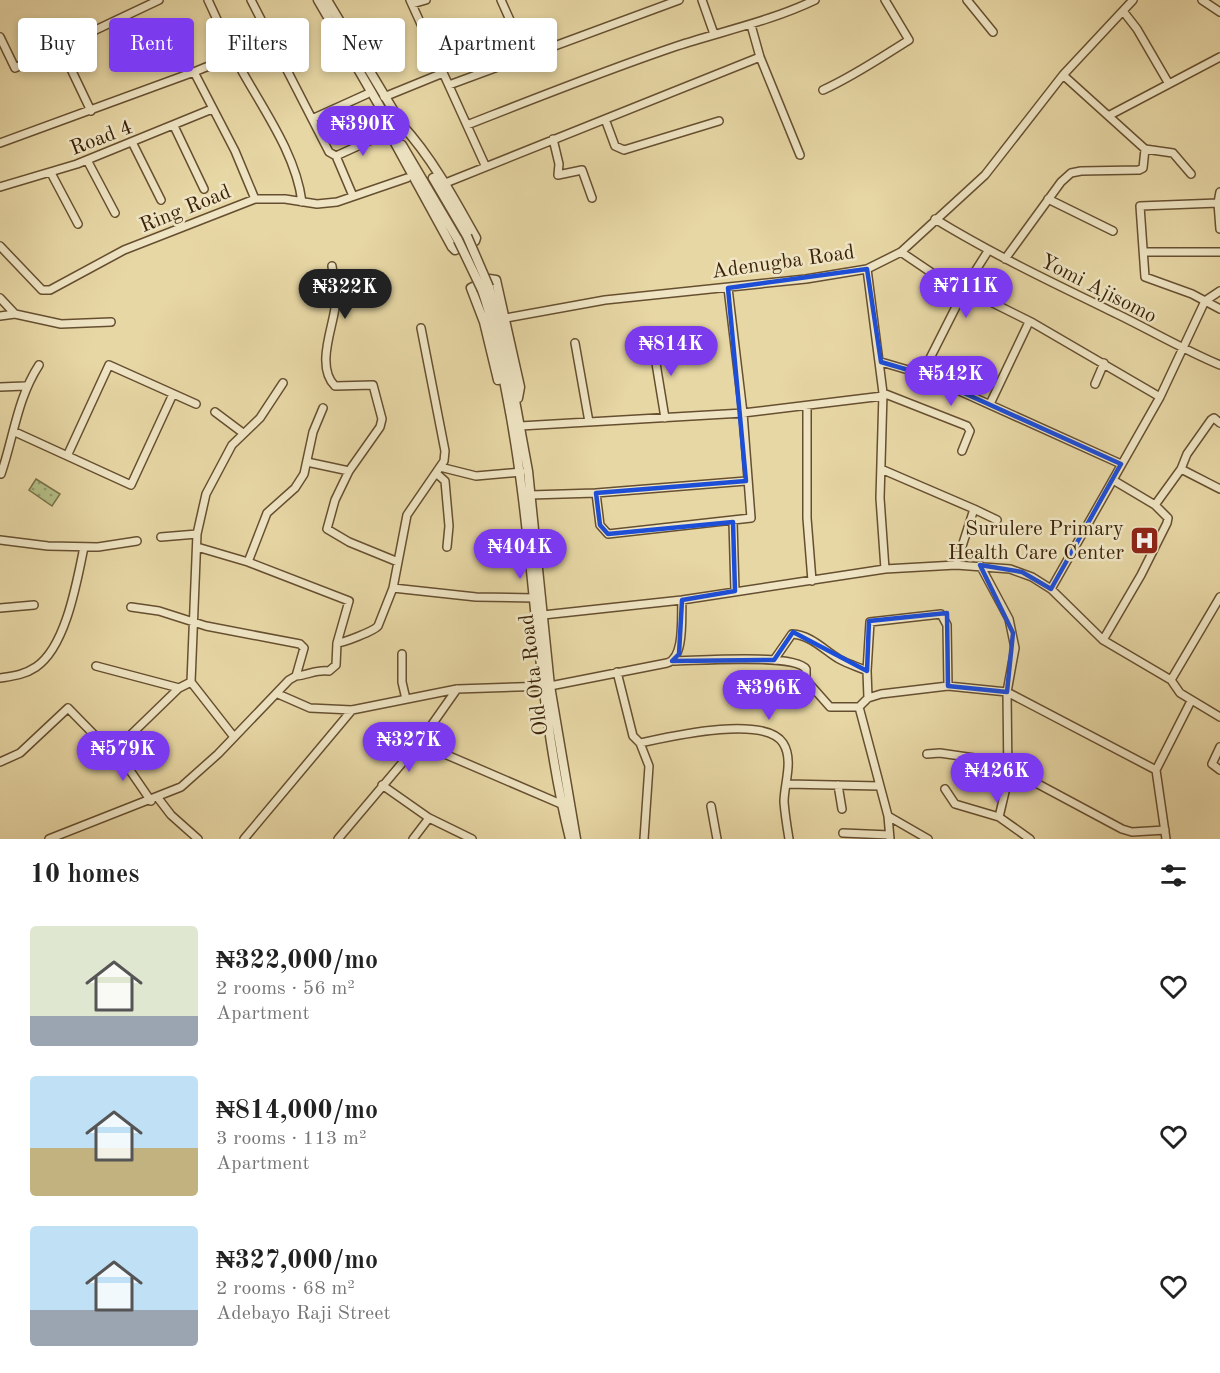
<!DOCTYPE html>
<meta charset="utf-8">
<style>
:root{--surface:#fff;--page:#f6f6f6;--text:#222;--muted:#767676;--accent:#7c3aed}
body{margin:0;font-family:"Old Standard TT",serif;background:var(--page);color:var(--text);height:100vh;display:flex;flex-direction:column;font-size:22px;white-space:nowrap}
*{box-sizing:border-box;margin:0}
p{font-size:20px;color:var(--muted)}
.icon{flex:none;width:33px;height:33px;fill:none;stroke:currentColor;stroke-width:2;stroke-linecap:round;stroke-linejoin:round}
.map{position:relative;height:839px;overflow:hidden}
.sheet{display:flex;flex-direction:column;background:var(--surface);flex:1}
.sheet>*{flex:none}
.banner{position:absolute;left:18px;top:18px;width:600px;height:54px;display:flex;gap:12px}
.price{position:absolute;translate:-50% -51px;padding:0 14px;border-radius:21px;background:var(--accent);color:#fff;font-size:20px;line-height:39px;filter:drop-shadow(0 2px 3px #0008)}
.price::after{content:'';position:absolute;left:50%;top:36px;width:18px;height:14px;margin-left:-9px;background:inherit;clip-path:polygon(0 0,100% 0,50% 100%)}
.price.selected{background:#222;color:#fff}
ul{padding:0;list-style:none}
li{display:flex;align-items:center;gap:18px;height:150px;padding:0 30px}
li span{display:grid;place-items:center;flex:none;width:168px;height:120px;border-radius:6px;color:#555}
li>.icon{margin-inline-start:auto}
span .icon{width:72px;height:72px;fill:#fffc;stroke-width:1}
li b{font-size:26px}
h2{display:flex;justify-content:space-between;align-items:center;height:72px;padding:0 30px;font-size:26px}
.pill{padding:0 21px;border-radius:6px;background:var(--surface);box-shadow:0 3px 9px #0003;font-size:21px;line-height:54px}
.pill.selected{background:var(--accent);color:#fff}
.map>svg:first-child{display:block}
.grass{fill:url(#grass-dots);stroke:#787048;stroke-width:1.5}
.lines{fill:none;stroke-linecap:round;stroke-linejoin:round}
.minor-casing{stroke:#664f30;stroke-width:10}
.tertiary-casing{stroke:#664f30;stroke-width:11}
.minor{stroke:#efe5c4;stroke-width:7}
.tertiary{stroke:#efe5c4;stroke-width:8}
.tertiary-bridge-casing{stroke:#664f30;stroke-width:11;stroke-linecap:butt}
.tertiary-bridge{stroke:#efe5c4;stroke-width:8}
.marked{fill:none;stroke:#1d4ed8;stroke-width:4.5;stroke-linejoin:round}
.labels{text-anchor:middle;stroke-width:5;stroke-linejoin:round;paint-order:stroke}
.street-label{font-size:21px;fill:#3b2209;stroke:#efe5c4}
.poi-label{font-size:21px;fill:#3b2209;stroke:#efe5c4;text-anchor:end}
</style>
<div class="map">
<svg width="1220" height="839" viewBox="0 0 1220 839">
<defs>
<pattern id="grass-dots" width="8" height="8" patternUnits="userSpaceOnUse" patternTransform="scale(1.5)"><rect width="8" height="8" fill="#b4bf87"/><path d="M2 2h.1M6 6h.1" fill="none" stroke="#949b6d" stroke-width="1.8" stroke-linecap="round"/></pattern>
</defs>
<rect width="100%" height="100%" fill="#e7d7a5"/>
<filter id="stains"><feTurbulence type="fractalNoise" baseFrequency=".00333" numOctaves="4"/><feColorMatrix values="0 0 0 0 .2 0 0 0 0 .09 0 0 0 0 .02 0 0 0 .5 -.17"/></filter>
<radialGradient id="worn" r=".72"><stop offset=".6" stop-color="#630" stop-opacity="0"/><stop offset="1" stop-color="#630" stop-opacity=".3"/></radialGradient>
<path class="grass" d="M36 479 60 494 52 506 29 490Z"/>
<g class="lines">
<defs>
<path id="minor" d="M208 0C219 24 230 48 242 71 265 112 296 155 302 202
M251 0 329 152 336 156 353 196
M410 0 485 165
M501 0 526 56
M702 0 714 34
M967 0 993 32
M1202 0 1220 12
M412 4 426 0
M1123 11 1137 29 1169 84
M751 25 760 57 800 155
M0 37 15 68 159 0
M60 46 91 111
M434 55 495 29
M194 72 235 151 255 199
M1063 75 1145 149 1173 153 1191 174
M449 85 679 0
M823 90C854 76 880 58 909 40L885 0
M384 97 443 73
M1110 115 1220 57
M314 118 367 94
M605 119 615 146 624 150 719 121
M467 125C536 98 606 70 677 46 723 31 771 21 815 0
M174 126 204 189
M553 139 559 164 558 175 582 170 592 198
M132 142 161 200
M0 143 194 72 272 40
M336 156 380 136
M87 160 115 213
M51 173 78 224
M443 184 760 57
M0 187 77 164 212 109
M1220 192 1218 203 1220 229
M1048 199 1113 231
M1218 203 1140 206 1145 277 1192 294 1220 309
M935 219C994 255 1055 284 1117 314 1152 331 1184 350 1220 365
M0 246 42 290H50L124 250 255 199H285L317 204 337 202 407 178
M901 252 932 273
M1144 252H1220
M1005 259 1061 182 1071 173 1081 171 1139 170 1143 168 1145 149
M332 266C334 280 337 295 335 308 332 330 316 367 335 386L373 385 382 419 380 427 349 471 335 500 327 529 349 542 398 562
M867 269 883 393 880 498 885 569
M981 297 1033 323 1160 397
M0 298 15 314
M0 316 15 314 61 324 111 322
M506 318 605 300 806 279 867 269 901 252 985 175 1063 75 1133 0
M652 339 665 418
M575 343 589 422
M881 362 922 374 1121 464
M922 374 969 281 988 251
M1095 384 1104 363
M0 387 25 386
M883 393 967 426 970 431 962 451
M990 404 1029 322
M807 406V518L812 581
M215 412 243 433
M520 426 743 413 883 396
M15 432 131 485 173 394
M68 454 109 365 196 404
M307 462 349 471
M440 467 476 476 521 472
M881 469 974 509 956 565
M1181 469 1220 489
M436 473 445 481 449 526 447 547
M1 474C14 436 17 399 39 365
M1113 480 1155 505
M596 493 600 525 608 534 751 518 743 413 728 288
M530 495 596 493 746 481
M974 509 997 520
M733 522 735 591
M161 537 197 534
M0 540 48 546 98 547 137 541
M197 547 248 562 349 601 337 643
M248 562 267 513 295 488 304 474 313 432 323 408
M980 565 1009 619 1015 648 1007 692 1008 779 999 817
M393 588 476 597 535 598
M1051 589 1160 397 1205 301 1220 291
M0 608 34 605
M543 615 682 600 885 569 956 565 1010 569 1032 577 1051 589 1103 640 1171 680 1180 693 1220 717
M1103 640 1141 575 1167 523 1168 518 1155 505 1181 469 1187 454 1211 420 1214 418 1220 423
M402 654V682L406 699
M774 660 792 634C811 635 824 650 839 659 848 664 858 667 867 671L868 698
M672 661C696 661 794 653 806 669V680L830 707H859
M96 666 179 688
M867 671 870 622 941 614 947 625 948 686
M617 672 633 736 640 743 649 766 644 839
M296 676C308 675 317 669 329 671L336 665 337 643C343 643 374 631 378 626L393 588 407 515 444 461 445 451 421 328
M0 678C13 676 24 675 36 667 66 647 77 581 84 547
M1171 680 1220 597
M278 694 310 708 352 710 457 689 550 686 667 663C685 658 681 617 682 600
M234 737 191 682 197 534 206 494 232 445 260 418 283 383
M419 743 561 804
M640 743C668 737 764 714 783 743 794 760 784 784 784 802 785 814 787 827 789 839
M1220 747 1212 764 1220 770
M116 750 151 801
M927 754 940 753 995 761 1122 829 1132 832 1165 830
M0 762 20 753 68 708 112 753 179 688 191 682
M787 784 879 786
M382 785 429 818 472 839
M838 785 842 809
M945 789 955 804 999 817 1030 839
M158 798 171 815 198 839
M711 806 717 839
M888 816 928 839
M843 833 889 835
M49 839 181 787 218 754 289 680 296 676 304 648 300 644 206 626 159 611 131 607
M244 839 352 710
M338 839 419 743 457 689
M413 839 429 818
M890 839 888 816 859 707 868 698 881 694 948 686 1007 692 1156 770
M1166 839 1156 770 1191 701"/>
<path id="tertiary" d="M318 0 394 131
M327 0 404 128
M392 127 394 141 452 247 455 250 475 241 476 238C455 200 431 156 401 124
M402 145 458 240
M433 178 467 236
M489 287 504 341 528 471 550 686 576 839
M482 290C494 325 500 360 507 396 536 543 534 694 570 839
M498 380 484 322 471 288 489 279 496 280 520 387 518 398"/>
</defs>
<use href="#minor" class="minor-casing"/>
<use href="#tertiary" class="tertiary-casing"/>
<use href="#minor" class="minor"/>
<use href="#tertiary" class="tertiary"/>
<defs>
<path id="tertiary-bridge" d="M467 236 489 287
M458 240 482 290"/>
</defs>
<use href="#tertiary-bridge" class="tertiary-bridge-casing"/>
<use href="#tertiary-bridge" class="tertiary-bridge"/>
</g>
<path class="marked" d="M867 269 881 362 922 374 1121 464 1051 589 1022 572 980 565 1013 633 1007 692 948 686 947 613 869 621 867 671 793 632 774 660 672 661 679 654 682 600 735 591 733 522 608 534 600 525 596 493 746 481 728 288Z"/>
<defs>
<symbol id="hospital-square" viewBox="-11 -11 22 22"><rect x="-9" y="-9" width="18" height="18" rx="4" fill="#8f2418" stroke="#efe5c4"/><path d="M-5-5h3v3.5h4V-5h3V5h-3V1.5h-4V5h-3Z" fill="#fff"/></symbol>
</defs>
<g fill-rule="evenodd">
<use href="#hospital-square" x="1128" y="524" width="33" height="33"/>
</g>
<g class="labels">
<g class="street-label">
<text transform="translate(101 137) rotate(-21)" y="7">Road 4</text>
<text transform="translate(185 208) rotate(-22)" y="7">Ring Road</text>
<text transform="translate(783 261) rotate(-8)" y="7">Adenugba Road</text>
<text transform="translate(1099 288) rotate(27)" y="7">Yomi Ajisomo</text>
<text transform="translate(533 675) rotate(-97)" y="7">Old Ota Road</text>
</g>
<g class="poi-label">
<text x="1124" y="535">Surulere Primary<tspan x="1124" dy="24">Health Care Center</tspan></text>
</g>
</g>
<rect width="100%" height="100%" filter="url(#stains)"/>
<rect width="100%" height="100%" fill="url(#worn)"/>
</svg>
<b class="price" style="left:363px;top:157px">₦390K</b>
<b class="price" style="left:966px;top:319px">₦711K</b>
<b class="price selected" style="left:345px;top:320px">₦322K</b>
<b class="price" style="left:671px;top:377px">₦814K</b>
<b class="price" style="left:951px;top:407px">₦542K</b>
<b class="price" style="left:520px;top:580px">₦404K</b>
<b class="price" style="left:769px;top:721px">₦396K</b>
<b class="price" style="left:409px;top:773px">₦327K</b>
<b class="price" style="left:123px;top:782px">₦579K</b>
<b class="price" style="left:997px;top:804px">₦426K</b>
<div class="banner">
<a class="pill">Buy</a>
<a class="pill selected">Rent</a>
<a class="pill">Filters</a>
<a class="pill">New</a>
<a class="pill">Apartment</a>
</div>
</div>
<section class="sheet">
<h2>10 homes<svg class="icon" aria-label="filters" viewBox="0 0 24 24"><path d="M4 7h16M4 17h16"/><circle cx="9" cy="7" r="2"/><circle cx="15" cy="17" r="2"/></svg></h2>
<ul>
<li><span style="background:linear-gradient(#dfe7d0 75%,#9aa5b1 0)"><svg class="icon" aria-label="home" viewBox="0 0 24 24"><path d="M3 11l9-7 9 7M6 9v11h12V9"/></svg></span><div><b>₦322,000/mo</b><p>2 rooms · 56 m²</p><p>Apartment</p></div><svg class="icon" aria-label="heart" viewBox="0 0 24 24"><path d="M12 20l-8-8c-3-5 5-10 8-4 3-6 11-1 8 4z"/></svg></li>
<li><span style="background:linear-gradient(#bfe0f5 60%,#c2b280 0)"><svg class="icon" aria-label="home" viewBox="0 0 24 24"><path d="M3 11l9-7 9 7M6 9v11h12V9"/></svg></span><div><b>₦814,000/mo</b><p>3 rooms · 113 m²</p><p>Apartment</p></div><svg class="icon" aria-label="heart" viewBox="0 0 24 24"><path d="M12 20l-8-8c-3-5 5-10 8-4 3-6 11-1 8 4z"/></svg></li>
<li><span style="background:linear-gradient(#bfe0f5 70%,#9aa5b1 0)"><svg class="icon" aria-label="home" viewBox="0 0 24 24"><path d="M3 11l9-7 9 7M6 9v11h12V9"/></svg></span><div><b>₦327,000/mo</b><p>2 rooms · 68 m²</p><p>Adebayo Raji Street</p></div><svg class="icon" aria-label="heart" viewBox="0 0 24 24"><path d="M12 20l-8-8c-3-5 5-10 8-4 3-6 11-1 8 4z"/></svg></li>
</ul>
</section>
